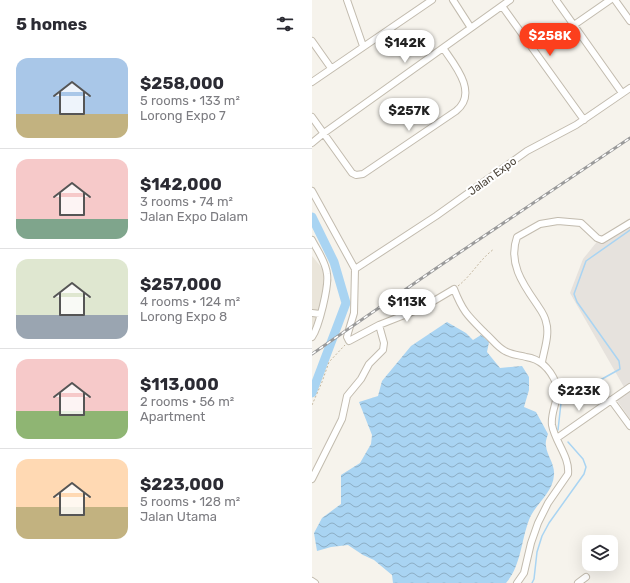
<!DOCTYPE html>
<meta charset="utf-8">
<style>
:root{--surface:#fff;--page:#f7f7f7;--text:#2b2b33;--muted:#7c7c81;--line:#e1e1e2;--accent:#fc3f1d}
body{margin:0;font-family:Rubik,sans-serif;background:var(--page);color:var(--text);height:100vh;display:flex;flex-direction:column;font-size:15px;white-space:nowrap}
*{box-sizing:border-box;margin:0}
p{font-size:13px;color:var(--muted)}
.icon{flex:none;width:22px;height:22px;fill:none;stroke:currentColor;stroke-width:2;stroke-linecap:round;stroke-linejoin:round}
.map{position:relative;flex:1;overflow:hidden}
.drawer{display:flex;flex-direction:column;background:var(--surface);width:312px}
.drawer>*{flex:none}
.controls{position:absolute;left:270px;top:535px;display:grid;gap:8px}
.controls a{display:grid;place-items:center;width:36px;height:36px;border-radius:8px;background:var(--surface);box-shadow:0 4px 16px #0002;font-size:20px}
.price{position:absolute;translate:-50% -34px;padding:0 9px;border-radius:14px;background:#fff;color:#222;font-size:13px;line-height:26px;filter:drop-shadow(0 1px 2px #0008)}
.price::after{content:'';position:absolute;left:50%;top:24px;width:12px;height:9px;margin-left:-6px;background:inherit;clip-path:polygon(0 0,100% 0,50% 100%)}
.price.on{background:var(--accent);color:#fff}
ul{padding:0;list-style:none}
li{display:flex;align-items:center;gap:12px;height:100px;padding:0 16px}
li+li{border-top:1px solid var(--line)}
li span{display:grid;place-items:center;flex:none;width:112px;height:80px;border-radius:12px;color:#555}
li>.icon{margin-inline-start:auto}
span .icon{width:48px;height:48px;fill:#fffc;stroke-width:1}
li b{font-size:17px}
h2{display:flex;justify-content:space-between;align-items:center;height:48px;padding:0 16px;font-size:17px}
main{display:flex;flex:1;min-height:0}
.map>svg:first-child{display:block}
.residential{fill:#eae5da}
.industrial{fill:#e6e2dd}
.water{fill:url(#water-waves)}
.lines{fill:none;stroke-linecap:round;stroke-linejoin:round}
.stream{stroke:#a9d4f2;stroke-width:1.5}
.river{stroke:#a9d4f2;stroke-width:9}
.minor-casing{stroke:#c2bbae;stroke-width:8}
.path{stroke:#c4b79f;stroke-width:1;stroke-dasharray:2 2;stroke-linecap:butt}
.minor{stroke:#fff;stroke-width:6}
.rail-casing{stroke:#9a9a9a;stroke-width:3}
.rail{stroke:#fff;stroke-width:1.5;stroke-dasharray:4.5;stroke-linecap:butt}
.labels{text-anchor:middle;stroke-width:4;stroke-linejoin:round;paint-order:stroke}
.street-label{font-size:11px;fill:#4b4439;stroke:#fff}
</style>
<main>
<section class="drawer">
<h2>5 homes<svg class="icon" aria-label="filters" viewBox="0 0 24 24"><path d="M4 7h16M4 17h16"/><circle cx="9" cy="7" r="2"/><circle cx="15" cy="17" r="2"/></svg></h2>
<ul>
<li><span style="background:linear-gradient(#a9c7e8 70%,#c2b280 0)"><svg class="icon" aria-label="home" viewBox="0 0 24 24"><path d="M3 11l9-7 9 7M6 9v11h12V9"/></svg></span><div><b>$258,000</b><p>5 rooms · 133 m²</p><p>Lorong Expo 7</p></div></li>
<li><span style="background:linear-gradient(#f6c9c9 75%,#7fa58c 0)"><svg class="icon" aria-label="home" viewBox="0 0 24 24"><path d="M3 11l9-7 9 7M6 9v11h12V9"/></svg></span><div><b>$142,000</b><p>3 rooms · 74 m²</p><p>Jalan Expo Dalam</p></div></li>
<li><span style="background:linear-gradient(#dfe7d0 70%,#9aa5b1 0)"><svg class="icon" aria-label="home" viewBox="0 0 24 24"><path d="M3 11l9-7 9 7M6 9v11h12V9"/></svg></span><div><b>$257,000</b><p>4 rooms · 124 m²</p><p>Lorong Expo 8</p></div></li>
<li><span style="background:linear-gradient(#f6c9c9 65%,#8fb573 0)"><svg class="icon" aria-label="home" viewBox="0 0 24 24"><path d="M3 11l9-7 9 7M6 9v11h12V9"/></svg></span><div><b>$113,000</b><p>2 rooms · 56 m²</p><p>Apartment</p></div></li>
<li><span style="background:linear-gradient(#ffd9b3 60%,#c2b280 0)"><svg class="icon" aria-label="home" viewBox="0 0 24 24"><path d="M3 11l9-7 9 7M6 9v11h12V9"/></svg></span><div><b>$223,000</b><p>5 rooms · 128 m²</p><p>Jalan Utama</p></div></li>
</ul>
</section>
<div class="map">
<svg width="318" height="583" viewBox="0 0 318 583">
<defs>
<pattern id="water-waves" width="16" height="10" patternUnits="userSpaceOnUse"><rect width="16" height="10" fill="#a9d4f2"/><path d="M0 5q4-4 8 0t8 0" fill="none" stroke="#8caec5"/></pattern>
</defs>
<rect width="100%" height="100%" fill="#f6f3ec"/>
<path class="residential" d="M0 256 20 280 5 325 0 329Z"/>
<path class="industrial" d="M318 218V419L302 396 312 387 258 293 271 259 288 238Z"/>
<path class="water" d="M135 322 154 333 161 340 169 335 177 342 175 352 188 368 210 366 217 377V390L212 407 224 412 236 434C235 437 233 442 234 446 235 456 243 464 242 475 241 493 223 504 217 520 209 541 209 566 194 583H81L80 575 62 560 51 555 36 545 19 547 5 551 2 533 10 518 29 504V475L48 463 59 444 60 435 47 402 66 396 70 381 99 346Z"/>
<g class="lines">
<path class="stream" d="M246 430 249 403 253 400 266 395 281 384 308 369 307 361 265 302 262 294 274 261 318 230
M220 583 222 579 225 552 230 536 237 523 272 474 274 467 271 459 256 442"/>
<path class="river" d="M0 217 22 262 34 303 0 393"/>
<defs>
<path id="minor" d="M35 0 51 46
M141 0 159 28
M244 0 310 93
M303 0 318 21
M190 6 272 120
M262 25 298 0
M0 41 19 68
M0 82 120 0
M0 117 40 173 44 175 51 174 144 111C167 93 142 64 131 48
M0 143 12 133 198 0
M0 191 43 269 42 313 36 333 35 337 37 341 67 325 110 308 142 289C151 312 156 316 173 333 180 339 185 347 193 351 200 355 207 355 214 357 229 359 238 369 244 383 249 397 238 411 240 425 243 442 258 457 256 474L236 503 226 523 219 543 212 573 205 583
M0 240C5 250 14 262 15 274 17 286 7 327 0 337
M43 269 124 216 215 151 264 125 318 88
M0 313 8 314
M230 362C232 350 238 334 234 322 233 315 228 309 224 303 210 283 196 262 205 237L228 224 246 221 269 223 285 238 290 240 318 223
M299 400 318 426
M245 438 318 387
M0 479 30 419 35 396 49 379 57 364 71 350 72 343 67 325
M0 581 3 583
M266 583 274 577"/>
</defs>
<use href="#minor" class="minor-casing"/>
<path class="path" d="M146 286C160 275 168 259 182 249
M0 405 10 382 17 362 33 345"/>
<use href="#minor" class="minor"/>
<defs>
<path id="rail" d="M0 354 126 267 318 138"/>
</defs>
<use href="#rail" class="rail-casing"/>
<use href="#rail" class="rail"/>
</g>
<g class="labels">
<g class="street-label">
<text transform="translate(180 176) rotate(-36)" y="4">Jalan Expo</text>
</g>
</g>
</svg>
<div class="controls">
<a><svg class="icon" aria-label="layers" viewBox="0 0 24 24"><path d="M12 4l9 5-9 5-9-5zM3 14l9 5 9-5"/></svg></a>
</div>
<b class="price on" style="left:238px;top:57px">$258K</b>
<b class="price" style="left:93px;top:64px">$142K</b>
<b class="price" style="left:97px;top:132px">$257K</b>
<b class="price" style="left:95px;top:323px">$113K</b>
<b class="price" style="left:267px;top:412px">$223K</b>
</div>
</main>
